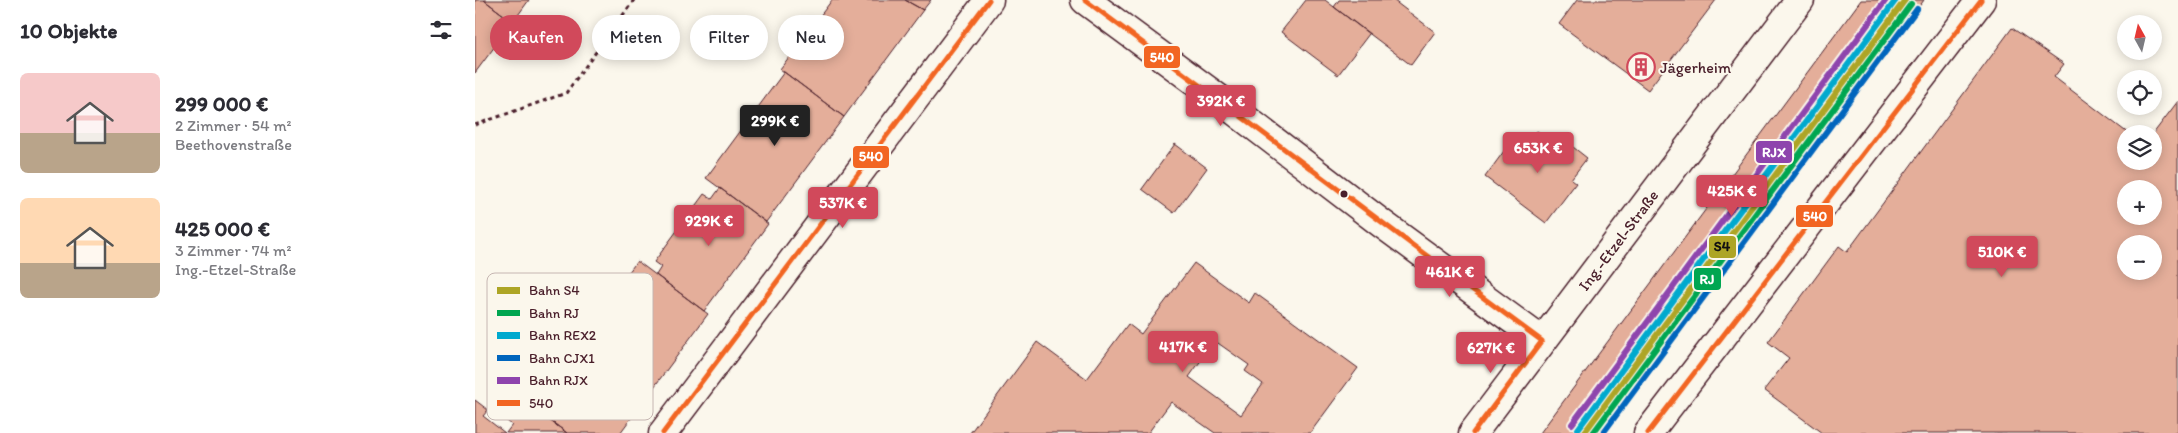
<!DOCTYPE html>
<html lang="de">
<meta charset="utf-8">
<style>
:root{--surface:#fff;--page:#f7f7f7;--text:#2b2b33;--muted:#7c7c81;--accent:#d1495b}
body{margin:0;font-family:Itim,sans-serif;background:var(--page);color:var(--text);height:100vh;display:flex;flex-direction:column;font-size:19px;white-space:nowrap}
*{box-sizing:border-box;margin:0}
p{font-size:16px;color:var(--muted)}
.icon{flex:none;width:28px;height:28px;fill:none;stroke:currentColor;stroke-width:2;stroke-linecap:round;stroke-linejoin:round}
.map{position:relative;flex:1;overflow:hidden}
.details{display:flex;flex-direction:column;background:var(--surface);width:475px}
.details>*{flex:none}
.guide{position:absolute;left:15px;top:15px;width:475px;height:45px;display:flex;gap:10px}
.needle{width:32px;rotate:352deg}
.buttons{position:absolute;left:1642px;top:15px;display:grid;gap:10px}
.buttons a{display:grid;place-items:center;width:45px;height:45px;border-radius:50%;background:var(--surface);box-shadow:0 2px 12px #0003;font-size:25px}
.price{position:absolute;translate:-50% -42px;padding:0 11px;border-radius:5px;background:var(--accent);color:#fff;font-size:16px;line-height:32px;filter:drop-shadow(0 1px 2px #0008)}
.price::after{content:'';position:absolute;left:50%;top:30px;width:15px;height:11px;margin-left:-8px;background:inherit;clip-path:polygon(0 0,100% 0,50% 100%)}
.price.current{background:#222;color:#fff}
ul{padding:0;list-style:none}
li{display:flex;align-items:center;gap:15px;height:125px;padding:0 20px}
li span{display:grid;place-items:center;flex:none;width:140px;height:100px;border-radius:8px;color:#555}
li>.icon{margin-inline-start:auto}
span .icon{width:60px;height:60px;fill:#fffc;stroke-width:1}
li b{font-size:21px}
h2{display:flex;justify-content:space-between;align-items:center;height:60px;padding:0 20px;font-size:21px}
.pill{padding:0 18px;border-radius:22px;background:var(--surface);box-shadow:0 2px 12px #0003;font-size:18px;line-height:45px}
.pill.current{background:var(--accent);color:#fff}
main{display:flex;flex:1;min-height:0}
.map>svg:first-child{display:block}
.building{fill:#e4ae9a;stroke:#4a1f2b;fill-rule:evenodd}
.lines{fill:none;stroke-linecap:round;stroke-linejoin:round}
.street-casing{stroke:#4a1f2b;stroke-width:31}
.path{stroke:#4a1f2b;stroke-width:3;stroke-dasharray:4 4;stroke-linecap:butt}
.street{stroke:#fbf7ec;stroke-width:28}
.bus-1-casing{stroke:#fbf7ec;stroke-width:9}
.bus-1{stroke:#f26522;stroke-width:5}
.rail-1-casing{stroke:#fbf7ec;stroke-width:10}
.rail-2-casing{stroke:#fbf7ec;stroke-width:10}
.rail-3-casing{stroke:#fbf7ec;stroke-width:10}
.rail-4-casing{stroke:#fbf7ec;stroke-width:10}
.rail-5-casing{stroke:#fbf7ec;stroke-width:10}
.rail-1{stroke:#ada525;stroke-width:6}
.rail-2{stroke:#00a651;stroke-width:6}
.rail-3{stroke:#00a9ce;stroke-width:6}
.rail-4{stroke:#0065bd;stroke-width:6}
.rail-5{stroke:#8e44ad;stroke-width:6}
.bus-dot{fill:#4a1f2b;stroke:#fbf7ec;stroke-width:2}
.labels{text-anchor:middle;stroke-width:4;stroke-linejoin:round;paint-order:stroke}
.poi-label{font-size:16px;fill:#4a1f2b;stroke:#fbf7ec;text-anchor:start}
.street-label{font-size:16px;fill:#4a1f2b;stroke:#fbf7ec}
.key{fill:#fbf7ec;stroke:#c6b6b2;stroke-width:1}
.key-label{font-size:14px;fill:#4a1f2b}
.line-badge{stroke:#fbf7ec;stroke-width:2}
.badge-label{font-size:14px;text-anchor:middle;font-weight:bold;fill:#fff}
.pale-badge-label{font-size:14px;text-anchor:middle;font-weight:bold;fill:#111}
</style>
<main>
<section class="details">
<h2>10 Objekte<svg class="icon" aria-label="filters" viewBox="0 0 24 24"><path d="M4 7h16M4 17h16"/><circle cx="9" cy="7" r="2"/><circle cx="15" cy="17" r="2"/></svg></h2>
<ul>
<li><span style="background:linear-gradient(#f6c9c9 60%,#b9a48a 0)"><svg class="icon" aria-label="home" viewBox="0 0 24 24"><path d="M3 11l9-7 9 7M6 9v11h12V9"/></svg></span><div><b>299 000 €</b><p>2 Zimmer · 54 m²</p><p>Beethovenstraße</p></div></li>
<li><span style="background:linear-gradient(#ffd9b3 65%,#b9a48a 0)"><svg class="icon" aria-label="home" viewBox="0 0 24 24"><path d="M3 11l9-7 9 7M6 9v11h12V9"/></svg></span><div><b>425 000 €</b><p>3 Zimmer · 74 m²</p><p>Ing.-Etzel-Straße</p></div></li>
</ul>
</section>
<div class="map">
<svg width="1703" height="433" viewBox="0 0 1703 433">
<rect width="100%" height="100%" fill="#fbf7ec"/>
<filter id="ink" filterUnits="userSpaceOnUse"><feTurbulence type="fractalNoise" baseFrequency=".02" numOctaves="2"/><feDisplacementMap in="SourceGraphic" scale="10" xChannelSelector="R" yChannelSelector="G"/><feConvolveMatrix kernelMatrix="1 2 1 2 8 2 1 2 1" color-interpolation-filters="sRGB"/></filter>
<g filter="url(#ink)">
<path class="building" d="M0 0H9L38 22 0 73Z
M9 0H54L38 22Z
M357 0H430L448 10 369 117 305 69Z
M430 0H456L448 10Z
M831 0H850L894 34 863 75 806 32Z
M864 0H918L960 32 936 65 859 7Z
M1102 0H1241L1173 90 1084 24Z
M1386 0H1449L1129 433H1065Z
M1537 28 1589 64 1579 77 1654 134H1651V161H1679L1678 134 1703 101V433H1347L1289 390 1314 358 1293 342 1364 246 1372 252ZM1651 189H1679V216H1651ZM1651 244H1679V271H1651Z
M309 72 369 117 291 222 231 178Z
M1062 131 1078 143 1084 136 1112 158 1096 179 1101 183 1071 223 1010 177 1032 147 1043 156Z
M700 144 732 168 699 213 667 189Z
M245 188 293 224 229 311 181 275 186 267 179 262 229 194 237 199Z
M162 261 233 314 145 433H92L55 406Z
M719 263 774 303 780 293 883 368 835 433H740L696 402 673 433H495L562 342 612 379 653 324 666 334ZM740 341 774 365 770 371 788 384 766 415 714 377Z
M0 400 13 410 8 416 30 433H0Z
M48 400 55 406 92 433H31L37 425 32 421Z"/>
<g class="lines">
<defs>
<path id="street" d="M610 0 743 98 906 223 1067 341
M188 433 514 0
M998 433 1325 0
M1173 433 1506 0"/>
</defs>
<use href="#street" class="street-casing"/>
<path class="path" d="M0 125 91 93 159 0"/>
<use href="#street" class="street"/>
<defs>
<path id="bus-1" d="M610 0C763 113 914 229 1067 341L998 433
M188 433 514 0
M1173 433 1506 0"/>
</defs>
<use href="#bus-1" class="bus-1-casing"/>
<use href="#bus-1" class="bus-1"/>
<defs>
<path id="rail-1" d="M1109 433 1430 0"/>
<path id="rail-2" d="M1118 433 1436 4"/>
<path id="rail-3" d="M1103 429 1421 0"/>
<path id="rail-4" d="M1128 433 1442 9"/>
<path id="rail-5" d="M1097 424 1411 0"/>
</defs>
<use href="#rail-1" class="rail-1-casing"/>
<use href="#rail-2" class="rail-2-casing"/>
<use href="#rail-3" class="rail-3-casing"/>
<use href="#rail-4" class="rail-4-casing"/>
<use href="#rail-5" class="rail-5-casing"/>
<use href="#rail-1" class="rail-1"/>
<use href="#rail-2" class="rail-2"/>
<use href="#rail-3" class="rail-3"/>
<use href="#rail-4" class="rail-4"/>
<use href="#rail-5" class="rail-5"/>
</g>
</g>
<defs>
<symbol id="building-ring" viewBox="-11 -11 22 22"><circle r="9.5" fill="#fbf7ec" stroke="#d1495b" stroke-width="1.5"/><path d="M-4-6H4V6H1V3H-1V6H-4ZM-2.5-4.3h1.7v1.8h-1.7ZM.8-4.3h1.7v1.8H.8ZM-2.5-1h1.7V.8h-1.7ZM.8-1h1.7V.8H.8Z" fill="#d1495b"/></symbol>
</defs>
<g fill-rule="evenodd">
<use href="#building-ring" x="1150" y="51" width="32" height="32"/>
</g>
<circle class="bus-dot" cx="869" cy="194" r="4.5"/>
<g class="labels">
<g class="poi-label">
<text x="1185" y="73">Jägerheim</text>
</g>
<g class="street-label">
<text transform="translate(1143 240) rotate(-53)" y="6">Ing.-Etzel-Straße</text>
</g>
</g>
<rect x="12" y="273" width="166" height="147" rx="8" class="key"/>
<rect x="22" y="287" width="23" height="7" fill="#ada525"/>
<rect x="22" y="310" width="23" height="6" fill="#00a651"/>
<rect x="22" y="332" width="23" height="7" fill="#00a9ce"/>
<rect x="22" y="355" width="23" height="6" fill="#0065bd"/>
<rect x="22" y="377" width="23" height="7" fill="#8e44ad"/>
<rect x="22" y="400" width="23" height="6" fill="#f26522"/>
<g class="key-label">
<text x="54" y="295">Bahn S4</text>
<text x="54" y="318">Bahn RJ</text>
<text x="54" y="340">Bahn REX2</text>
<text x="54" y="363">Bahn CJX1</text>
<text x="54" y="385">Bahn RJX</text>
<text x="54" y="408">540</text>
</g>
<g class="line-badge">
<rect x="668" y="45" width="38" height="24" rx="5" fill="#f26522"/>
<rect x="1280" y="140" width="38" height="24" rx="5" fill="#8e44ad"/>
<rect x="377" y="145" width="38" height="24" rx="5" fill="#f26522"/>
<rect x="1320" y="204" width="39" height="24" rx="5" fill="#f26522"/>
<rect x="1233" y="235" width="29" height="24" rx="5" fill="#ada525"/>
<rect x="1218" y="267" width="29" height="24" rx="5" fill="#00a651"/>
</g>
<g class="badge-label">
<text x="687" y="62">540</text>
<text x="1299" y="157">RJX</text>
<text x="396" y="161">540</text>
<text x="1340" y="221">540</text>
<text x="1232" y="284">RJ</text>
</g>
<g class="pale-badge-label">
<text x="1247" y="251">S4</text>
</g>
</svg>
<div class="buttons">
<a><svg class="needle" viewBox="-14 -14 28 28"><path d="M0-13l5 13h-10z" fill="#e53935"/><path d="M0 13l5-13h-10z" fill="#7c7c81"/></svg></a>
<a><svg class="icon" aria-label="locate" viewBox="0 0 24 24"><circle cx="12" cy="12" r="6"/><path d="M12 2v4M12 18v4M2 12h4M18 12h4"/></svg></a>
<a><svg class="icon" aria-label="layers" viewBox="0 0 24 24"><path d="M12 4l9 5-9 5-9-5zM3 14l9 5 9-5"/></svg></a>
<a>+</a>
<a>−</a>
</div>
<b class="price" style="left:746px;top:127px">392K €</b>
<b class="price current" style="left:300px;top:147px">299K €</b>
<b class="price" style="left:1063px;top:174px">653K €</b>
<b class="price" style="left:1257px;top:217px">425K €</b>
<b class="price" style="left:368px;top:229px">537K €</b>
<b class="price" style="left:234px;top:247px">929K €</b>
<b class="price" style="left:1527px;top:278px">510K €</b>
<b class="price" style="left:975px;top:298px">461K €</b>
<b class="price" style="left:708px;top:373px">417K €</b>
<b class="price" style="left:1016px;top:374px">627K €</b>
<div class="guide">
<a class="pill current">Kaufen</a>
<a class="pill">Mieten</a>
<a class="pill">Filter</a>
<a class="pill">Neu</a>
</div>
</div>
</main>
